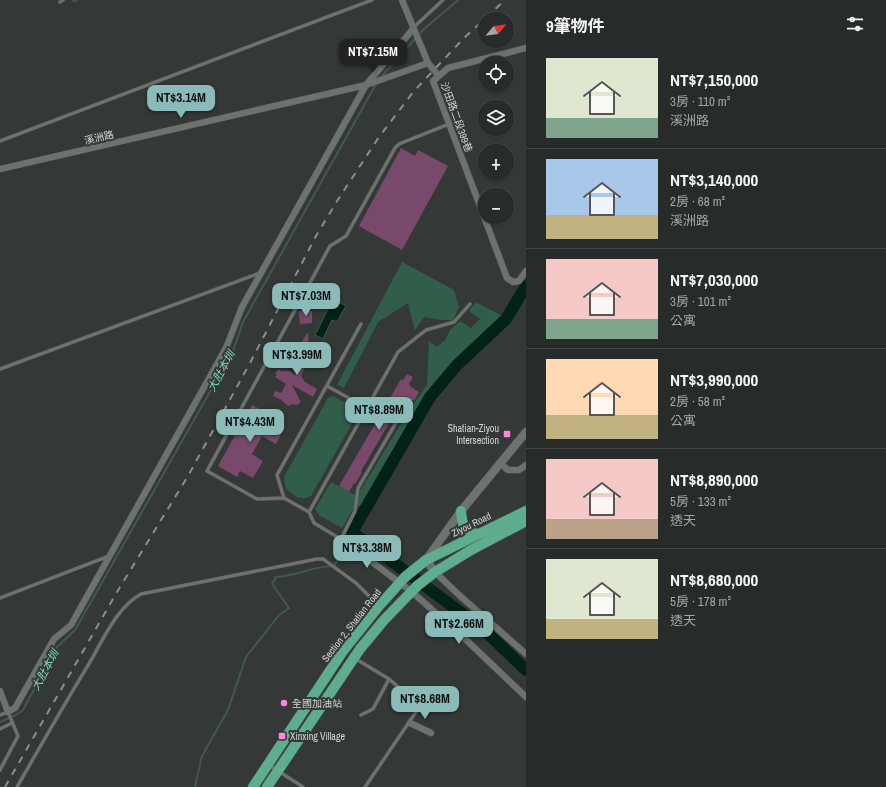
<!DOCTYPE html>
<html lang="zh-TW">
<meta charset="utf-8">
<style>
:root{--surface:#272b29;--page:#333735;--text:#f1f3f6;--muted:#a4a7a8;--line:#434746;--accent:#8bbbb9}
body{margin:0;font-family:"Archivo Narrow","Noto Sans TC",sans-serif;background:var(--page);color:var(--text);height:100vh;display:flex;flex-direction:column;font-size:15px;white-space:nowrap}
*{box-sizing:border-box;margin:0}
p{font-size:13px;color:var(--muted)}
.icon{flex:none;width:22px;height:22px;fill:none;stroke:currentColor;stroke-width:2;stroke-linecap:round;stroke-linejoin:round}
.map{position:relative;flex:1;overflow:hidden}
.side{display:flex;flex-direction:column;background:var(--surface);width:360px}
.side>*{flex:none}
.needle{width:26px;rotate:62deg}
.controls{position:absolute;left:478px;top:12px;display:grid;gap:8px}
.controls a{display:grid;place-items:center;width:36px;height:36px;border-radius:50%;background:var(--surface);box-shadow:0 1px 3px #0004,0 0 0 1px var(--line);font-size:20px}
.price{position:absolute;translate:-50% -34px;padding:0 9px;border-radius:8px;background:var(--accent);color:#111;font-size:13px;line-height:26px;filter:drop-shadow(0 1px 2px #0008)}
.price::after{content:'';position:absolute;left:50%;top:24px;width:12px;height:9px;margin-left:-6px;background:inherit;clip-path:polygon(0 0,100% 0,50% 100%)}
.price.on{background:#222;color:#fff}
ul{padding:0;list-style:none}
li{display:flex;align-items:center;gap:12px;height:100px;padding:0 20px}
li+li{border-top:1px solid var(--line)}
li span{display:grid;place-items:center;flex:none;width:112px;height:80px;border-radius:0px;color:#555}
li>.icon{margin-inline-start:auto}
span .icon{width:48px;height:48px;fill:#fffc;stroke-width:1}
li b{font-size:17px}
h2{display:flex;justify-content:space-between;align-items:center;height:48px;padding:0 20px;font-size:17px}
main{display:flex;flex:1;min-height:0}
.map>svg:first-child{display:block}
.green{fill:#315e4b}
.water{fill:#012317;stroke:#405950}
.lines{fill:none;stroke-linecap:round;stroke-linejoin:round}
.stream{stroke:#405950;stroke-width:2}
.river{stroke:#012317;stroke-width:12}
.building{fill:#78496a}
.service-casing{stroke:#535755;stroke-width:4}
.minor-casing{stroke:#535755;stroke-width:7}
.tertiary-casing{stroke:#535755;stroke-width:9}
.primary-casing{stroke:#535755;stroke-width:11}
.service{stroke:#6d726f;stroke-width:3}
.minor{stroke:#6d726f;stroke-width:6}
.tertiary{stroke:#6d726f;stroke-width:8}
.primary{stroke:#5dad8e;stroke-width:10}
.rail{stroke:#8b8f8d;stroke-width:2;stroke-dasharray:7 7;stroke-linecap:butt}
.poi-dot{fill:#ff85de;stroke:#343937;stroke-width:1.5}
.labels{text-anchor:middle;stroke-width:4;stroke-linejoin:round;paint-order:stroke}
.street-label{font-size:10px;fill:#d3d6d4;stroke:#343937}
.poi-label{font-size:10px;fill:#d3d6d4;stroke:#343937;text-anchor:start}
.water-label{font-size:11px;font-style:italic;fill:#7eddb5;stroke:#343937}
</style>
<main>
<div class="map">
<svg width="526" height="787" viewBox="0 0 526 787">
<rect width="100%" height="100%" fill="#343937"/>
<path class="green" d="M402 262 454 290 459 307 453 320H441L424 317 415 330 408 303 378 322 344 388 337 385Z
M476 302 506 318 464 356 438 385 372 501 358 506V500L342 528 319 515 315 509 331 482 359 497 360 491 410 409 427 385 429 341 437 347 446 339 450 330 460 321 471 328 480 319 469 311Z
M333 396 357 409 358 413 311 496C300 502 294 495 286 489L284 477 328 398Z"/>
<path class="water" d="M333 299 346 306 337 322 332 320 323 339 315 335Z"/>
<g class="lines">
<path class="stream" d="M73 1 77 0
M381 77 424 29 458 0
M0 722 16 715 23 710 57 647 75 630 233 351 243 322 376 84
M195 787 202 756 228 710 246 657 279 615 289 608 272 584 276 577C297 576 313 566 334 566L352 532"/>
<path class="river" d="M526 286 506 319 457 365 430 397 352 532 482 628 526 670"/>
</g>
<path class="building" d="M401 148 415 156 418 150 448 166 402 250 359 226Z
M299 311H312V323L300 324Z
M308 332 309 350 320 356 312 366 310 365 308 368 305 366 301 376 305 382 317 389 313 397 292 385 301 402 297 405 293 404 288 406 280 399 273 396 275 391 281 393 286 384 275 377 277 375 275 374 278 369 282 371H289L295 375 299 366 300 358 288 356 296 351Z
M407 374 413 377 409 384 411 387 419 392 414 401 405 396 361 471 362 472 355 484 354 483 349 492 339 486 401 379 403 380Z
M252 405 273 416 271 420 285 427 276 444 262 436 252 454 263 461 253 478 240 471 237 477 218 466Z"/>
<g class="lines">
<defs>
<path id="service" d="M60 2 63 0
M414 27 443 0
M0 141 372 0
M0 369 260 273
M327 386 367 408
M284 498 257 499 207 471 330 246 346 236 395 148 399 144 449 124
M309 512 398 352 426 330 454 322 470 304
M341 539 355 511 358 488 408 402
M344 541 314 523 309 512 284 498 277 475 361 324
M0 598 109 556
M356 659 389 679 420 706 365 787
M0 715 8 712 18 736 0 770
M361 715 373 709 389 679
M0 729 12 723
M269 765 303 787
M17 787C41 745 65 703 90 662 103 640 117 607 141 594L317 559H323L356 583 378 605"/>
<path id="minor" d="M402 0 428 63 438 75
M526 48 448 68 433 81 507 278 513 282 519 281 526 271
M0 169 366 85 428 63
M500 463 508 470H519L526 465
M344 541 412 592 462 636 526 697
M435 572 459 595 526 654
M0 691 8 712 15 708 54 639 71 625 226 348 242 307 366 85 413 29
M410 723 431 733"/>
<path id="tertiary" d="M435 572 426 560 461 511 526 432"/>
<path id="primary" d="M461 511C462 525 463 529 477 534
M253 787 343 651 379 606 405 577 426 560 526 511
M267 787 360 649 384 620 417 586 435 572 471 550 526 521"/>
</defs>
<use href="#service" class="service-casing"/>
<use href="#minor" class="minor-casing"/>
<use href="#tertiary" class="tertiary-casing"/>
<use href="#primary" class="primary-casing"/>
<use href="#service" class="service"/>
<use href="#minor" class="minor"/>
<use href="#tertiary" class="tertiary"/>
<use href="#primary" class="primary"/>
<path class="rail" d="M5 787 117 592 188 476 250 363 316 236 339 198 379 137 414 91 464 38 505 0"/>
</g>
<g class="poi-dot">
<rect x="503" y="430" width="8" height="8" rx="2"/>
<circle cx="284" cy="703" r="4"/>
<rect x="278" y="732" width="8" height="8" rx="2"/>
</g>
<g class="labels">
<g class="street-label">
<text transform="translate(457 117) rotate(70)" y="4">沙田路二段399巷</text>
<text transform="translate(99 137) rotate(-13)" y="4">溪洲路</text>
<text transform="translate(471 524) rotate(-26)" y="4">Ziyou Road</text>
<text transform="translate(351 625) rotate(-52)" y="4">Section 2, Shatian Road</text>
</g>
<g class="poi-label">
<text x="499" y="432" text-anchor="end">Shatian-Ziyou<tspan x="499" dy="12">Intersection</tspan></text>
<text x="292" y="707">全國加油站</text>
<text x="290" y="740">Xinxing Village</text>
</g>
<g class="water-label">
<text transform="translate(221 371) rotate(-61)" y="4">大肚本圳</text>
<text transform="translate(45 670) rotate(-61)" y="4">大肚本圳</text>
</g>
</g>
</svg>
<div class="controls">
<a><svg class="needle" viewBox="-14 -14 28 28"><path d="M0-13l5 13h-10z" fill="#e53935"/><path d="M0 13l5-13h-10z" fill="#a4a7a8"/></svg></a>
<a><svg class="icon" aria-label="locate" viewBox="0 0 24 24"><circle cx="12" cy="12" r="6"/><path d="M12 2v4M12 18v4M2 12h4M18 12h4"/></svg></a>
<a><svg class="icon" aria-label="layers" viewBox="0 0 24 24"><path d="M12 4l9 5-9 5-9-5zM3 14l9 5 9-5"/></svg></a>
<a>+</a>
<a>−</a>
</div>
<b class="price on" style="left:373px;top:73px">NT$7.15M</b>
<b class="price" style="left:181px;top:119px">NT$3.14M</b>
<b class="price" style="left:306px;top:317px">NT$7.03M</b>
<b class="price" style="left:297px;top:376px">NT$3.99M</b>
<b class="price" style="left:379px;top:431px">NT$8.89M</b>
<b class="price" style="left:250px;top:443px">NT$4.43M</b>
<b class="price" style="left:367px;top:569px">NT$3.38M</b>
<b class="price" style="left:459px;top:645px">NT$2.66M</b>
<b class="price" style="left:425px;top:720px">NT$8.68M</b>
</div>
<section class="side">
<h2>9筆物件<svg class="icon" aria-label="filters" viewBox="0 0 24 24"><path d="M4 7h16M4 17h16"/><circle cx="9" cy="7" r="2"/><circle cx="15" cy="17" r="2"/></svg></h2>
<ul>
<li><span style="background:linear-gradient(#dfe7d0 75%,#7fa58c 0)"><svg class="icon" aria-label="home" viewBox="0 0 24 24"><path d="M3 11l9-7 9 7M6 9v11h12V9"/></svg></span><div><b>NT$7,150,000</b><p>3房 · 110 m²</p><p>溪洲路</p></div></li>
<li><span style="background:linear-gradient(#a9c7e8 70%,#c2b280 0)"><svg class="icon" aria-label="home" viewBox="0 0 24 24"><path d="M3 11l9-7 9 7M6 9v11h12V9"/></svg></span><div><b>NT$3,140,000</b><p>2房 · 68 m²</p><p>溪洲路</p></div></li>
<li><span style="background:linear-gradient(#f6c9c9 75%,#7fa58c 0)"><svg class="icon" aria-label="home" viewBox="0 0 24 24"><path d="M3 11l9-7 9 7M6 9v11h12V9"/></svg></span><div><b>NT$7,030,000</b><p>3房 · 101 m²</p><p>公寓</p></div></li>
<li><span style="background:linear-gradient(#ffd9b3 70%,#c2b280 0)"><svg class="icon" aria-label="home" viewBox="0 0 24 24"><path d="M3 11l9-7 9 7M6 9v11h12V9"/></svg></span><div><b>NT$3,990,000</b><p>2房 · 58 m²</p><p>公寓</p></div></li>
<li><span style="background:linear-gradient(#f6c9c9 75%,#b9a48a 0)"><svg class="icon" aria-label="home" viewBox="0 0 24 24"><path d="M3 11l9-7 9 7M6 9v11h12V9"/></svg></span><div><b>NT$8,890,000</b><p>5房 · 133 m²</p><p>透天</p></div></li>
<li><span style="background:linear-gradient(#dfe7d0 75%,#c2b280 0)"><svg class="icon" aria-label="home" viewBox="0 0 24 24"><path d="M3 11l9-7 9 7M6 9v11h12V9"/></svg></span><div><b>NT$8,680,000</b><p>5房 · 178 m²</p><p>透天</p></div></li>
</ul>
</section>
</main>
